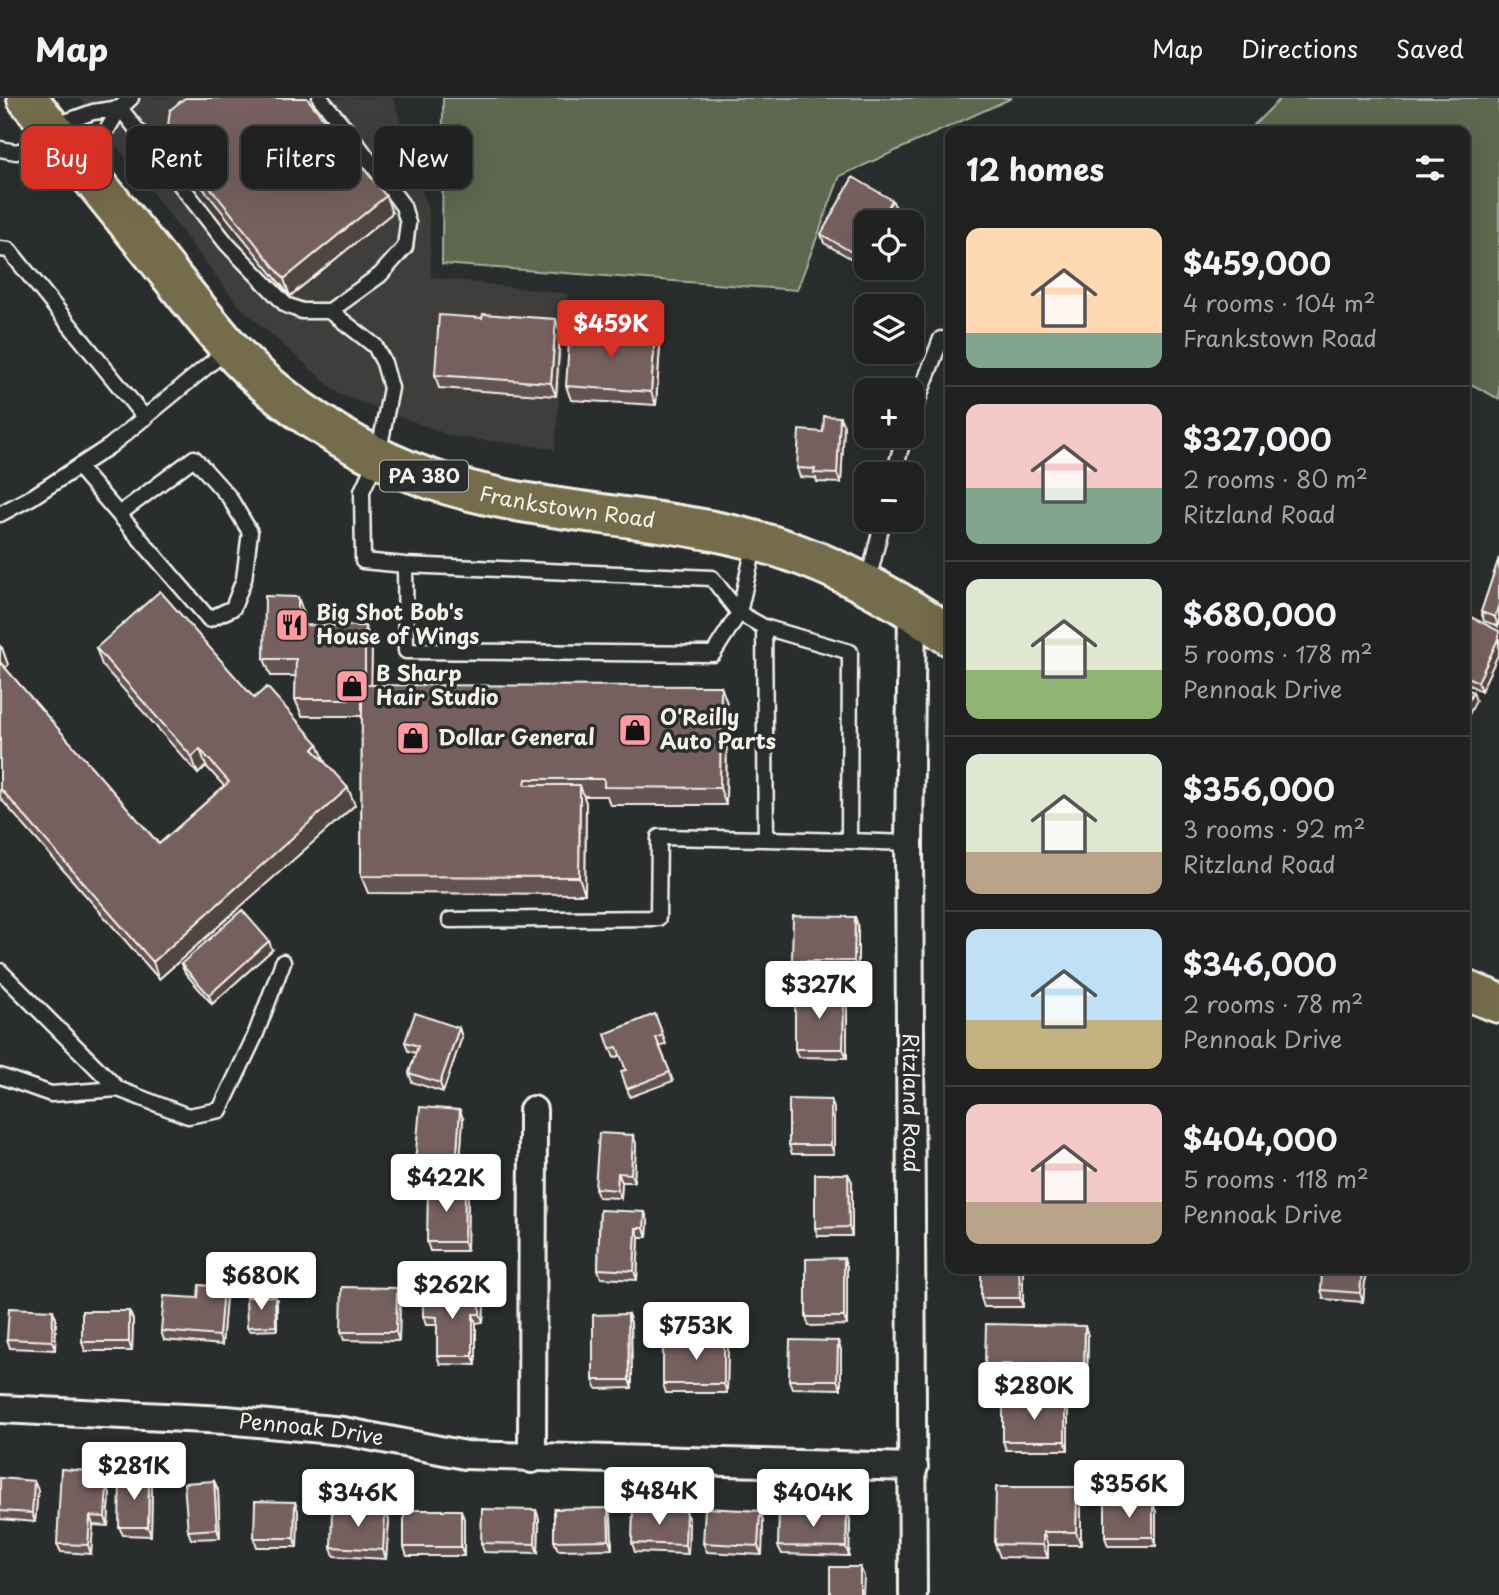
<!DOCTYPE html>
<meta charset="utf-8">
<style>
:root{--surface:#202222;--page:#2d2f2f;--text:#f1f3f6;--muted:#a2a4a5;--line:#3d3f40;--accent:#d93025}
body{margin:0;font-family:"Playpen Sans",sans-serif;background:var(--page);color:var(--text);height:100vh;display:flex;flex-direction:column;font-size:26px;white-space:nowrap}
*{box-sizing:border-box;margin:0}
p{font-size:23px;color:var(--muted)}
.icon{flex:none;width:38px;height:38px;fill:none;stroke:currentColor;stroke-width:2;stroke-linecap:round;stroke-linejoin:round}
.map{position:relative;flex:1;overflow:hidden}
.details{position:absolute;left:945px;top:28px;width:525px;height:1148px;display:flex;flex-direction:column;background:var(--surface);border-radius:14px;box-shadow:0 7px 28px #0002,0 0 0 2px var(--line)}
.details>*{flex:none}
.guide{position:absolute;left:21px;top:28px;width:665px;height:63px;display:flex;gap:14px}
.controls{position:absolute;left:854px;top:112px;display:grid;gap:14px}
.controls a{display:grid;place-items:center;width:70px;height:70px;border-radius:14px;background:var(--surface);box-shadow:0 7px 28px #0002,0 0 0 2px var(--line);font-size:35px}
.price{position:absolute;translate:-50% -60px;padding:0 16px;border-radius:7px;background:#fff;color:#222;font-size:23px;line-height:46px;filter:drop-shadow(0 2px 4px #0008)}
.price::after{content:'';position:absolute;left:50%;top:42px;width:21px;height:16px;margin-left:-10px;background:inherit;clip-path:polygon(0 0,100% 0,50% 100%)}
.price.on{background:var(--accent);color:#fff}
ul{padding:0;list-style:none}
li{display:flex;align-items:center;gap:21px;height:175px;padding:0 21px}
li+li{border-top:2px solid var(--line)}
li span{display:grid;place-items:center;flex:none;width:196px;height:140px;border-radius:14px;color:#555}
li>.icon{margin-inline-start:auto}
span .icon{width:84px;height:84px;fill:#fffc;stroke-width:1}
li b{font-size:30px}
h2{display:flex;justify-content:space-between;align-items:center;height:84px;padding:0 21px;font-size:30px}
.tag{padding:0 24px;border-radius:14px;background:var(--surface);box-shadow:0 7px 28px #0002,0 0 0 2px var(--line);font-size:24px;line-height:63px}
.tag.on{background:var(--accent);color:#fff}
header{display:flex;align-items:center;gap:42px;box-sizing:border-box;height:98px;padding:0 35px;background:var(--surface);border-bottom:2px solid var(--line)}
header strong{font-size:33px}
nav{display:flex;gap:38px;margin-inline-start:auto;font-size:24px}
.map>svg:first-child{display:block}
.built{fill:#403d3d}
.green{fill:#5d674f;stroke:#a8ac9c;stroke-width:2}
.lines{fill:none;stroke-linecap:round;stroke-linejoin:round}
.service-casing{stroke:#f4f1e8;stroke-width:19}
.minor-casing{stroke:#f4f1e8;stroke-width:32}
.primary-casing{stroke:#f4f1e8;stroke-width:44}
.service{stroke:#2a2d2e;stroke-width:14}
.minor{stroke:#2a2d2e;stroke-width:26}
.primary{stroke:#746c4b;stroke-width:38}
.wall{fill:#645352;stroke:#f4f1e8;stroke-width:2}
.shaded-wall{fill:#514442;stroke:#f4f1e8;stroke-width:2}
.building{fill:#74615f;stroke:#f4f1e8;stroke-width:2}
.labels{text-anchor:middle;stroke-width:7;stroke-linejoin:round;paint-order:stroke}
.shield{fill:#2a2d2e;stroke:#b7b6b0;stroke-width:2}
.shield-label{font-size:19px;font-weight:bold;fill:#f4f1e8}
.street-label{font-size:21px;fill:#f4f1e8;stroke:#2a2d2e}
.poi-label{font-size:21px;font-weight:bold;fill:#f4f1e8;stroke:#2a2d2e;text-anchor:start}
</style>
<header>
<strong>Map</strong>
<nav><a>Map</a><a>Directions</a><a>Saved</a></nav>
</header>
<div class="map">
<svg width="1499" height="1497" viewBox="0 0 1499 1497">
<rect width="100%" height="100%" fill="#2a2d2e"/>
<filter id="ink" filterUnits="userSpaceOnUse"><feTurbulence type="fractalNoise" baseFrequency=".0143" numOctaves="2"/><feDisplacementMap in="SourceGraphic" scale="14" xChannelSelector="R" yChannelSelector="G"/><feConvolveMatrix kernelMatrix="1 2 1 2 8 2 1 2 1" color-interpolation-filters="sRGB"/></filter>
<g filter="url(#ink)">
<path class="built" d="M80 0H393L429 114 431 179 567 196 555 351 452 338 339 296 239 208Z"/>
<path class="green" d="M443 0H1012L840 78 797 192 442 166Z
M1281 0H1499V301L1465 283V33H1248Z"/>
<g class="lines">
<defs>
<path id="service" d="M131 0 120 10 227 146 286 207 302 213H330L380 177 405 149 408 125 403 108 346 31 320 0
M0 51 16 54 23 52 51 29 93 14 120 10 104 37 83 64
M0 151 9 152 145 320
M330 213 375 248 384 265 391 290 378 358 362 393 363 463 405 467 712 480 739 515 764 529 850 554 849 743 909 745
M912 317 941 241
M78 369 209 521 233 510 244 481 250 434 229 399 194 360 119 416
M894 376 904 338
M0 416 32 399 110 348 228 251
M405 467 406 553 713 556 739 515 755 445
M867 487 883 422
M764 529 766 741 849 743
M450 822 658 820 659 739 766 741
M0 873 118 991 188 1018 220 1012 255 938 283 864
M0 978 51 996 118 991"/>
<g id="minor">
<path id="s1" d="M912 511 909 745 913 1497"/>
<path id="s2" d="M0 1311 226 1322 343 1333 465 1357 914 1369"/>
<path d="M532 1361 533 1012"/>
</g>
<g id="primary">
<path id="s3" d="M27 0C68 51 109 101 150 152 176 184 201 217 228 248 273 300 346 348 411 374 512 414 623 413 728 436 808 453 885 491 950 538"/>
<path d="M1465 892 1499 905"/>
</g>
</defs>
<use href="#service" class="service-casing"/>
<use href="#minor" class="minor-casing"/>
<use href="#primary" class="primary-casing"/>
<use href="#service" class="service"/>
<use href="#minor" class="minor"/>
<use href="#primary" class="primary"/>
</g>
<path class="wall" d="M167 36 392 115 290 198 173 53Z
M896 110 864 168 824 145 821 136Z
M560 234 556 298 439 290 435 277Z
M655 235 660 248 656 307 571 302 566 288Z
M844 328 841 385 817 384 816 380 800 379 797 370 823 334Z
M1499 460 1498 528 1484 523 1481 514Z
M304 516V527L372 545 371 587 727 605 726 707H610L607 698H583L586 705 585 796 368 795 361 778 362 618H302L295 601 296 578H271L264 561Z
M1465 527 1481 593 1465 585Z
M0 548 2 550 8 567 5 570 159 746 224 688 206 668 198 676 102 567 96 550 254 600 318 646 325 664 355 707 159 881 0 700Z
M855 819 858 828V872L796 871 792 863Z
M272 852 212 906 185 875 181 866Z
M844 896 847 905V960L798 959 795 951Z
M655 916 666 946 660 949 673 983 630 999 621 973 626 972 621 957 614 960 605 936Z
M459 930 462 939 443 994 412 984 409 975 416 955 408 953 405 944Z
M831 1002 834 1011V1056H792L789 1047Z
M463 1021 459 1076 418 1073 415 1064Z
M633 1037 636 1046 634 1084H622L621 1100 598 1099 595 1090Z
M848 1076 852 1084V1138H818L815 1130Z
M465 1088 468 1097 467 1153H430L427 1144Z
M600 1112 648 1123 647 1139H639L637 1182 601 1180 598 1171Z
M847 1169V1227L809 1228 806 1219Z
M1023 1171V1209H984L981 1200Z
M1366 1171 1363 1204 1324 1201 1321 1192Z
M223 1189 226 1198 222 1247 164 1242 161 1233 198 1200Z
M443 1196V1198H480L484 1207 483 1224 476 1225V1267L440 1266 437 1258V1227H426L423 1218Z
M400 1199 399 1243 344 1242 341 1234Z
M277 1202V1232L249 1233 247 1229Z
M129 1213 133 1222 132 1253H85L82 1244Z
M628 1216 631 1225 632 1290 597 1291 593 1282Z
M56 1220 55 1252 10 1250 7 1241Z
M724 1236 728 1245 727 1295H666L663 1286 696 1249Z
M1088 1237 1087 1276 989 1275 985 1266Z
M838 1243 841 1252V1291L792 1290 789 1282Z
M1068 1314V1352H1006L1003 1343Z
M89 1373 93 1382 92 1386 110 1396 108 1428 93 1427 91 1456 61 1454 57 1446Z
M0 1380 38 1392 35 1424 0 1421Z
M214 1383 218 1392 220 1440 191 1441 188 1433Z
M152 1389 151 1438 123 1437 119 1429Z
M1081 1402V1447H1048V1460L1000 1459 995 1446Z
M295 1404 298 1413 297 1449H257L254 1440Z
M536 1412 539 1421 538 1455 484 1454 481 1445Z
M686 1413 689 1422 688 1456 635 1454 632 1445Z
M847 1413 850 1422 849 1458 782 1456 778 1448Z
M385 1414 389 1422 386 1461 334 1458 331 1449Z
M1156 1414V1448H1108L1105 1439Z
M611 1419 612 1451 558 1452 554 1443Z
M464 1421V1458H407L404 1449Z
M763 1422 762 1457 707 1454 703 1445Z"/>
<path class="shaded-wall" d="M386 98 392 115 290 198 284 181Z
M892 102 896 110 888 124H880Z
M866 148V163L864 168 860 159Z
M556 221 560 234 556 298 551 285Z
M655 235 660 248 656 307 651 294Z
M840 319 844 328 841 385 837 376Z
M298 499 304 516V545L298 527Z
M1499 506V524L1498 528 1495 519Z
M365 528 372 545 371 604 365 587Z
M1499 539V555L1481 593 1478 584Z
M2 550 8 567 0 574V552Z
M721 588 727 605 726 707 720 690Z
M1473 594 1476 603 1465 624V609Z
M318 646 325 664 313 651Z
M200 651 206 668 198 676 192 659Z
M580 687 586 705 585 796 579 779Z
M348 690 355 707 159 881 153 864Z
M855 819 858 828V872L854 863Z
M269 843 272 852 212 906 209 897Z
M844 896 847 905V960L843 951Z
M459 930 462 939 443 994 440 985Z
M831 1002 834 1011V1056L831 1047Z
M460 1012 463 1021 459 1076 456 1067Z
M633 1037 636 1046 634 1084 631 1076Z
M618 1075 622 1084 621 1100 617 1092Z
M848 1076 852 1084V1138L849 1129Z
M465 1088 468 1097 467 1153 464 1144Z
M645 1114 648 1123 647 1139 644 1130Z
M636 1130 639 1139 637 1182 634 1173Z
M844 1160 847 1169V1227L844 1219Z
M1019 1171H1023V1209L1020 1200Z
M1362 1171H1366L1363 1204 1360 1195Z
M223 1189 226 1198 222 1247 219 1238Z
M397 1190 400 1199 399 1243 396 1234Z
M275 1198 277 1202V1232L276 1228Z
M480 1198 484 1207 483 1224 480 1216Z
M53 1212 56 1220 55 1252 52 1243Z
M129 1213 133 1222 132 1253 129 1244Z
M473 1216 476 1225V1267L473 1258Z
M628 1216 631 1225 632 1290 629 1282Z
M1085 1228 1088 1237 1087 1276 1084 1267Z
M724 1236 728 1245 727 1295 724 1286Z
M838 1243 841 1252V1291L837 1282Z
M1065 1305 1068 1314V1352L1065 1343Z
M89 1373 93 1382 92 1395 88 1386Z
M149 1380 152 1389 151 1438 148 1429Z
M34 1383 38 1392 35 1424 32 1415Z
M214 1383 218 1392 220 1440 217 1431Z
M107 1387 110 1396 108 1428 105 1419Z
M1077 1389 1081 1402V1447L1076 1434Z
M295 1404 298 1413 297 1449 294 1440Z
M1153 1405 1156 1414V1448L1153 1439Z
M608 1410 611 1419 612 1451 609 1442Z
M461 1412 464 1421V1458L461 1449Z
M536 1412 539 1421 538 1455 535 1446Z
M686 1413 689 1422 688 1456 685 1447Z
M760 1413 763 1422 762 1457 758 1448Z
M847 1413 850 1422 849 1458 846 1449Z
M385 1414 389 1422 386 1461 383 1452Z
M90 1418 93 1427 91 1456 88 1447Z
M1043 1434 1048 1447V1460L1043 1447Z
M860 1469 864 1478 863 1497H860Z"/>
<path class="building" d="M185 0H307L386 98 284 181 167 36 170 12Z
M853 79 892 102 880 124H866V148L860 159 821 136Z
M483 216 556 221 551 285 435 277 439 217 482 220Z
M570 229 655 235 651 294 566 288Z
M824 318 840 319 837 376 814 375 815 371 797 370 799 332 823 334Z
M1499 460V506L1495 519 1481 514Z
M160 493 254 600 267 589 318 646 313 651 348 690 153 864 0 690V564L159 746 229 684 200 651 192 659 96 550Z
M265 498 298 499V527L365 528V587L721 588 720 690 604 689V681H526L525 687H580L579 779 361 778 362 601H295L296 561H264Z
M1469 518 1499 533V539L1478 584 1465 578V527Z
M1465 590 1473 594 1465 609Z
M242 812 269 843 209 897 181 866Z
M793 818 855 819 854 863H792Z
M795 896H844L843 951H795Z
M415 915 459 930 440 985 409 975 418 948 405 944Z
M655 916 663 937 656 940 670 974 627 991 621 973 626 972 617 949 610 951 605 936Z
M789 1001 831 1002V1047H789Z
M420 1009 460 1012 456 1067 415 1064Z
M599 1035 633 1037 631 1076 618 1075 617 1092 595 1090Z
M815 1076H848L849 1129 815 1130Z
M428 1088H465L464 1144H427Z
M600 1112 645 1114 644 1130H636L634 1173 598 1171Z
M844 1160V1219H806V1161Z
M981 1171H1019L1020 1200H981Z
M1322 1171H1362L1360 1195 1321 1192Z
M199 1187 223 1189 219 1238 161 1233 164 1198 198 1200Z
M423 1187H440V1198H480V1216H473V1258H437V1219L423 1218Z
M342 1189 397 1190 396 1234H341Z
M275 1198 276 1228 247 1229 246 1199Z
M9 1210 53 1212 52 1243 7 1241Z
M82 1213H129V1244H82Z
M628 1216 629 1282H593V1217Z
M986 1226 1085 1228 1084 1267 985 1266Z
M696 1236H724V1286H663V1249H696Z
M790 1242 838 1243 837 1282H789Z
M1003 1305H1065V1343H1003Z
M61 1371 89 1373 88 1386 107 1387 105 1419 90 1418 88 1447 57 1446Z
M120 1379 149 1380 148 1429H119Z
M0 1380 34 1383 32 1415 0 1413Z
M214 1383 217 1431 188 1433 184 1385Z
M996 1389H1077L1076 1434H1043V1447L995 1446Z
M255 1403 295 1404 294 1440H254Z
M1105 1405H1153V1439H1105Z
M608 1410 609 1442 554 1443V1411Z
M705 1410 760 1413 758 1448 703 1445Z
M332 1411 385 1414 383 1452 331 1449Z
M482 1411 536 1412 535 1446 481 1445Z
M633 1411 686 1413 685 1447 632 1445Z
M404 1412H461V1449H404Z
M779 1412 847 1413 846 1449 778 1448Z
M830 1469H860V1497H830Z"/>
</g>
<defs>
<symbol id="restaurant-square" viewBox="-11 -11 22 22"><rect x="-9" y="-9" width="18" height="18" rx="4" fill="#ff9aa2" stroke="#2a2d2e"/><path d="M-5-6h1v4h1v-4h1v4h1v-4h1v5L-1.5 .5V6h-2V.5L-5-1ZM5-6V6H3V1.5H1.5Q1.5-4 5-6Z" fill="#111"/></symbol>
<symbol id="shop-square" viewBox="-11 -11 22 22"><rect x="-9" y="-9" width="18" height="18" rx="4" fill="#ff9aa2" stroke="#2a2d2e"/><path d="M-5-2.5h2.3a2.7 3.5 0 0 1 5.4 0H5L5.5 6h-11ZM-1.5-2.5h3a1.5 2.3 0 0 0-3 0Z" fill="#111"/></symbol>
</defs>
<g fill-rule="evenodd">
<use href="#restaurant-square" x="273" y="508" width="38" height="38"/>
<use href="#shop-square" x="333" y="569" width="38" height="38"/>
<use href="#shop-square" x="616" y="613" width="38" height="38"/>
<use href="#shop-square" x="394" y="621" width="38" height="38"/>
</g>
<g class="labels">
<rect class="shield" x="380" y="362.5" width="88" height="31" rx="5"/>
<g class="shield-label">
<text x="424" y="385">PA 380</text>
</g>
<g class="street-label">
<text dy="7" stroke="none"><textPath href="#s3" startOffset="704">Frankstown Road</textPath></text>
<text dy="7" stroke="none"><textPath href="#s1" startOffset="494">Ritzland Road</textPath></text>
<text dy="7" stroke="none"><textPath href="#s2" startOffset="312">Pennoak Drive</textPath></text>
</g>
<g class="poi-label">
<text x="316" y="522">Big Shot Bob's<tspan x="316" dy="24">House of Wings</tspan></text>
<text x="376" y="583">B Sharp<tspan x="376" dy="24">Hair Studio</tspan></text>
<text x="660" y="627">O'Reilly<tspan x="660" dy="24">Auto Parts</tspan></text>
<text x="438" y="647">Dollar General</text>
</g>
</g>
</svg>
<div class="controls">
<a><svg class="icon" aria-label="locate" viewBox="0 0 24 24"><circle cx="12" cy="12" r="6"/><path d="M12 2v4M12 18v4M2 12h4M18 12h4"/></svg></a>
<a><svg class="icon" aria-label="layers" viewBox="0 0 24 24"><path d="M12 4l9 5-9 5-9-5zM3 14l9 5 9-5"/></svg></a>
<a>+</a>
<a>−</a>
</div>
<b class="price on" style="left:611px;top:262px">$459K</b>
<b class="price" style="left:819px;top:923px">$327K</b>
<b class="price" style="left:446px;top:1116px">$422K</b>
<b class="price" style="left:261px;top:1214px">$680K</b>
<b class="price" style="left:452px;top:1223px">$262K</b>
<b class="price" style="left:696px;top:1264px">$753K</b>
<b class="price" style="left:1034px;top:1324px">$280K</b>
<b class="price" style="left:134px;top:1404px">$281K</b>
<b class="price" style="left:1129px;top:1422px">$356K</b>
<b class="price" style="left:659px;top:1429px">$484K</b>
<b class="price" style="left:358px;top:1431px">$346K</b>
<b class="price" style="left:813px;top:1431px">$404K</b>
<div class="guide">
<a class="tag on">Buy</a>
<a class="tag">Rent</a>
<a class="tag">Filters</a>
<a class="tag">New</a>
</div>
<section class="details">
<h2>12 homes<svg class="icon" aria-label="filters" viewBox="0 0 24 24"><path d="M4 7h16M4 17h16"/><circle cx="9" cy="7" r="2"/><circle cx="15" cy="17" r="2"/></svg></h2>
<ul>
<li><span style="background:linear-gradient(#ffd9b3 75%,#7fa58c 0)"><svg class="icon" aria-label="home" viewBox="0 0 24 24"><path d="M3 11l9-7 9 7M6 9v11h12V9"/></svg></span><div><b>$459,000</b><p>4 rooms · 104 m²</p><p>Frankstown Road</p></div></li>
<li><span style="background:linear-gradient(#f6c9c9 60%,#7fa58c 0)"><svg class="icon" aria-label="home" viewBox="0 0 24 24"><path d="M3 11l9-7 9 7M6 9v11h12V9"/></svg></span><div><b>$327,000</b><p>2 rooms · 80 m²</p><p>Ritzland Road</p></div></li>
<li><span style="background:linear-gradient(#dfe7d0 65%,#8fb573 0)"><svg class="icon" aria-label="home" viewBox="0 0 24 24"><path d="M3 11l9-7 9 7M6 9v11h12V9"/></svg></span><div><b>$680,000</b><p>5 rooms · 178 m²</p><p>Pennoak Drive</p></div></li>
<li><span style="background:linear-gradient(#dfe7d0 70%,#b9a48a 0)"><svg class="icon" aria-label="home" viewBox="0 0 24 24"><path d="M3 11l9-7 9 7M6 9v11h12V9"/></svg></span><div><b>$356,000</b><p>3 rooms · 92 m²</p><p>Ritzland Road</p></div></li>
<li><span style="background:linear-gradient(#bfe0f5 65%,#c2b280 0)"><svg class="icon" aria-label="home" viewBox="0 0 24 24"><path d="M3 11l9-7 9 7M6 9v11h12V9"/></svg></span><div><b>$346,000</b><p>2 rooms · 78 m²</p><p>Pennoak Drive</p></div></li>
<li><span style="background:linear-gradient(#f6c9c9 70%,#b9a48a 0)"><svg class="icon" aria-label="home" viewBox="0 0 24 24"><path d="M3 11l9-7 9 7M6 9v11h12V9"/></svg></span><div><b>$404,000</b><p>5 rooms · 118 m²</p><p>Pennoak Drive</p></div></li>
</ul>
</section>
</div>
